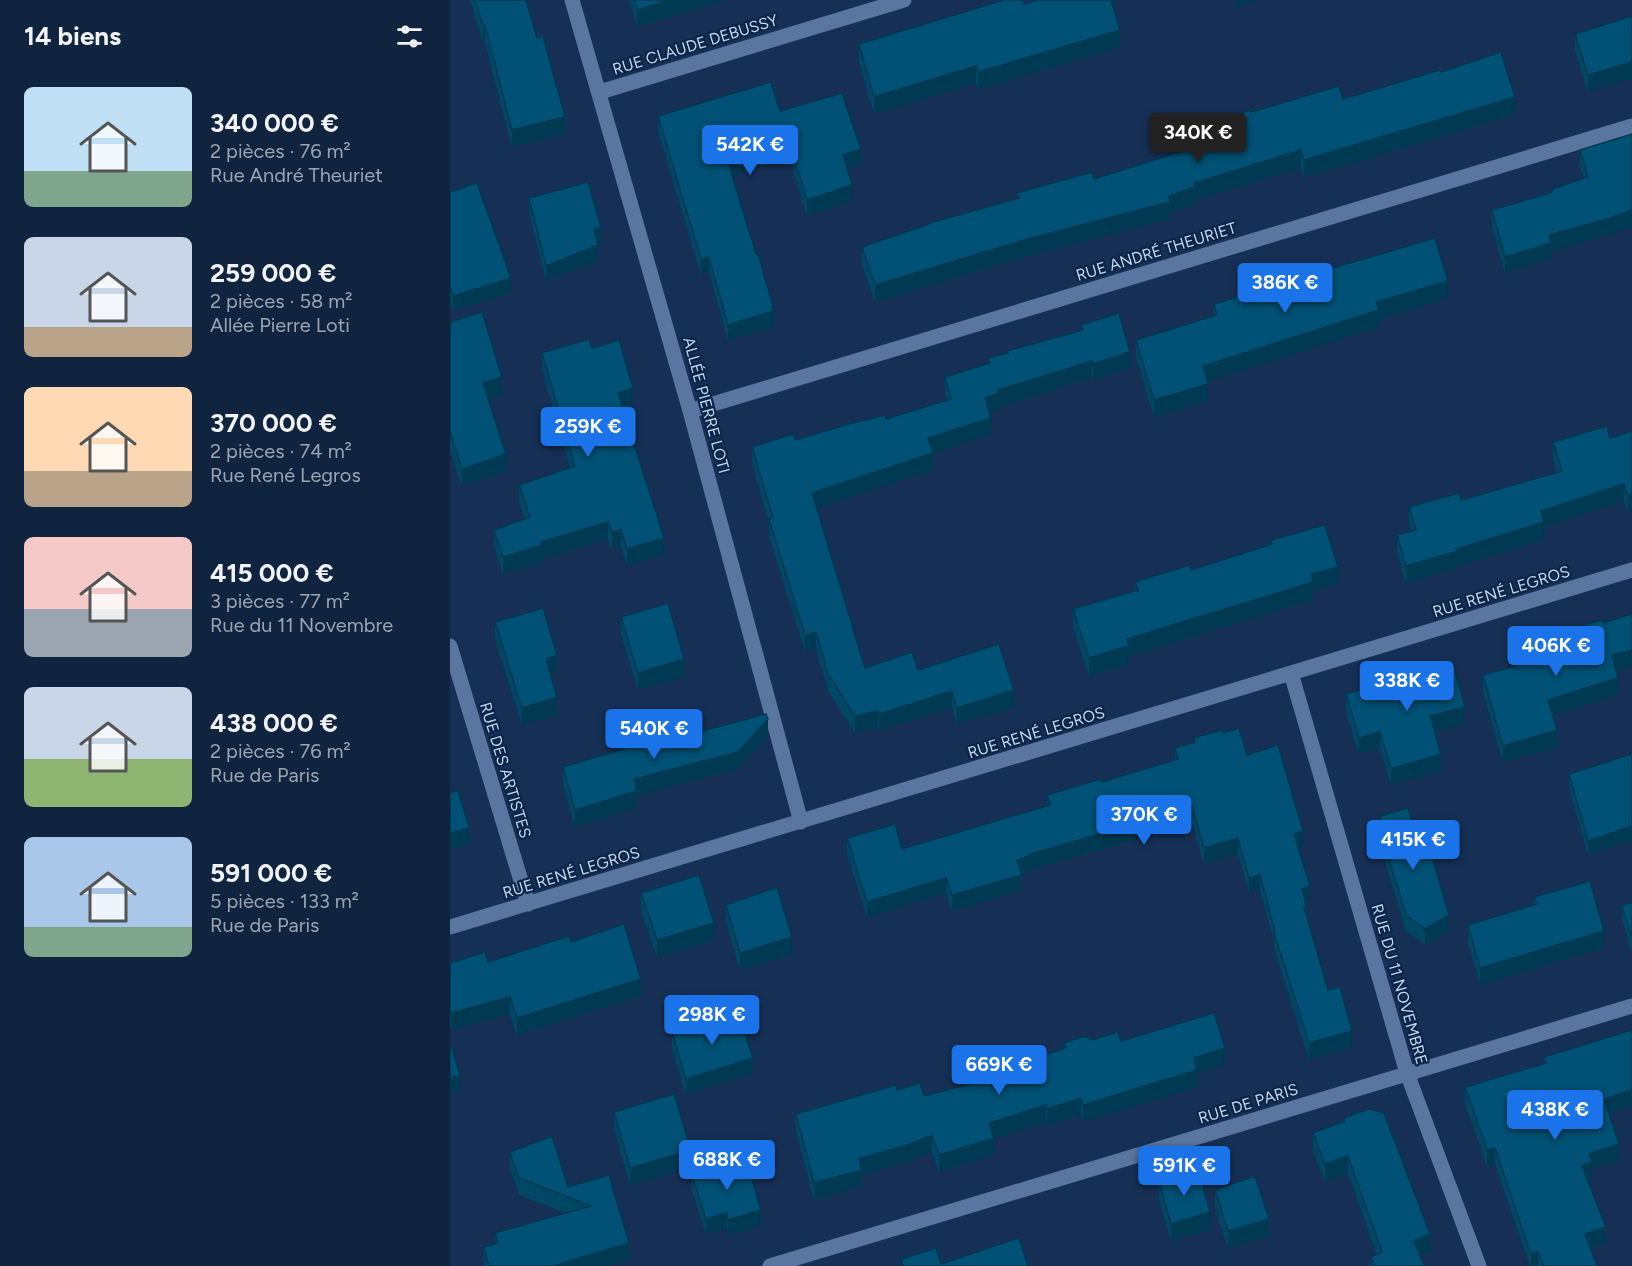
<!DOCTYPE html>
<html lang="fr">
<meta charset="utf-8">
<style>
:root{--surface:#102440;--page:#192c47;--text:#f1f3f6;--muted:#9ca4b1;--accent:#1a73e8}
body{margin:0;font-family:Figtree,sans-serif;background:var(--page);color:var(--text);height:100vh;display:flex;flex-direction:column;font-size:22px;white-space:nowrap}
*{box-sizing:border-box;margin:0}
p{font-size:20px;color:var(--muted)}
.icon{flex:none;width:33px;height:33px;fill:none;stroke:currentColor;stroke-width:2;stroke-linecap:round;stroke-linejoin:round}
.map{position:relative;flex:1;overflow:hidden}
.panel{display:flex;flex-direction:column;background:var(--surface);width:450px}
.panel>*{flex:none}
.price{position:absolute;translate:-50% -51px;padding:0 14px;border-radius:6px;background:var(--accent);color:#fff;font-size:20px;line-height:39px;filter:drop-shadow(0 2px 3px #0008)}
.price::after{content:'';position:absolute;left:50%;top:36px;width:18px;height:14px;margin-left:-9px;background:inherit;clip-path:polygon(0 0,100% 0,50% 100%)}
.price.selected{background:#222;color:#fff}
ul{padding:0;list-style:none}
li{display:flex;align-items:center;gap:18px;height:150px;padding:0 24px}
li span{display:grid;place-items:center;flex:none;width:168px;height:120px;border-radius:9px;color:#555}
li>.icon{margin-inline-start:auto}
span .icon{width:72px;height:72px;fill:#fffc;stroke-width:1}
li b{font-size:26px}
h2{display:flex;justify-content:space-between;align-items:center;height:72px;padding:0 24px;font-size:26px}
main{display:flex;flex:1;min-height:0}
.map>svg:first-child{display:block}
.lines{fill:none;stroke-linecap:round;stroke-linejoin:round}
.street{stroke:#5976a0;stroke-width:15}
.wall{fill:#004665}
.shaded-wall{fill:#003952}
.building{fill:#005175;stroke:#003952;stroke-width:1.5}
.labels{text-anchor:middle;stroke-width:4.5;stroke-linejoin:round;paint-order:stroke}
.street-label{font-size:16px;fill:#c5d6ed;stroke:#0c264a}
</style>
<main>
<section class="panel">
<h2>14 biens<svg class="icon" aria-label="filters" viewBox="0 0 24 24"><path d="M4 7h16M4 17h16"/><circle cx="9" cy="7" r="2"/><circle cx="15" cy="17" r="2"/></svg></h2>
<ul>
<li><span style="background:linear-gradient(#bfe0f5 70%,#7fa58c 0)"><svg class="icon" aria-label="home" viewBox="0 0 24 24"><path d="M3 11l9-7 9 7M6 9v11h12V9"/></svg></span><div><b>340 000 €</b><p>2 pièces · 76 m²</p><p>Rue André Theuriet</p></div></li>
<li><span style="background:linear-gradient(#c9d6e8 75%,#b9a48a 0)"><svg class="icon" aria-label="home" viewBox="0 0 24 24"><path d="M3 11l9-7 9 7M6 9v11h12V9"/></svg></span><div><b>259 000 €</b><p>2 pièces · 58 m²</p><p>Allée Pierre Loti</p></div></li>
<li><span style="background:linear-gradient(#ffd9b3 70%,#b9a48a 0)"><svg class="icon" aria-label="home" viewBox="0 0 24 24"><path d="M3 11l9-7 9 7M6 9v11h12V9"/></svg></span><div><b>370 000 €</b><p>2 pièces · 74 m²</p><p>Rue René Legros</p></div></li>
<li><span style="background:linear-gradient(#f6c9c9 60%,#9aa5b1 0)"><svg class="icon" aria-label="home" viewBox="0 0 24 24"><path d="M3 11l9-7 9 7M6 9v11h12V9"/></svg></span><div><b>415 000 €</b><p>3 pièces · 77 m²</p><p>Rue du 11 Novembre</p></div></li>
<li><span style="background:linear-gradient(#c9d6e8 60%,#8fb573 0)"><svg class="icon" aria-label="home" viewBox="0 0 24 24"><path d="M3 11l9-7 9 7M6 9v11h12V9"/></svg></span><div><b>438 000 €</b><p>2 pièces · 76 m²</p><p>Rue de Paris</p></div></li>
<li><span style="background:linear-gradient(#a9c7e8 75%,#7fa58c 0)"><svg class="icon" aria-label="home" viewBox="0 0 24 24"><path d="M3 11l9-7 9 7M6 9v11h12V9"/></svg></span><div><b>591 000 €</b><p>5 pièces · 133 m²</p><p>Rue de Paris</p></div></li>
</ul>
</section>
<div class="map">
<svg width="1182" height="1266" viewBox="0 0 1182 1266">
<rect width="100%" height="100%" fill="#163055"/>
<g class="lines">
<path class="street" d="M122 0 240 411 351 822
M150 92 454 0
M240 411 1182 126
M0 646 78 904
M841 673 957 1073 1029 1266
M0 927 1182 570
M320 1266 1182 1006"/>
</g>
<path class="wall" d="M20 0H76L115 134 62 147 35 42 33 43Z
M179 0H274L187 27Z
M574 4 670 47 528 90 526 83 424 114 409 62V44Z
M1182 16 1138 92 1125 51V34Z
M991 72 1065 114 854 178 851 168 745 200V204L720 212V219L581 255 425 302 412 264V247L567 199V193L644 179 748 147 747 128 801 112 893 99Z
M330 111 411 165 397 169 402 201 357 216 340 159 282 176 324 327 278 340 259 272 251 275 208 131V116Z
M1130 150 1157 235 1101 251V259L1055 273 1042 227V210L1102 192V189L1134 178 1130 166Z
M0 192 61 293 3 311 0 302Z
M79 198 151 242 147 243 148 261 96 281 79 213Z
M873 271 998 298 929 319V327L758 381V401L704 417 686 357V340L764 316V304L804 292V288Z
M0 322 52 395 38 399 56 471 12 486 0 450Z
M631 325 680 368 643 380 642 377 549 407V410L540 413 541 434 483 453V470L367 508 415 668 468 670 564 707 507 724 502 708 429 730 428 727 405 733 378 691 366 648 355 651 319 536V522L302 463V447L345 440 436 419 497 400 495 394V377L538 363V358L557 353V351L631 330Z
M92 353 183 405 173 408 214 555 177 566 171 546 162 549 158 539 92 559V562L53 574 44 546V530L75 519 69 502V485L120 468 92 370Z
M1182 431V512L1178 513 1174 501 1094 527V539L1008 566V568L956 583 947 552V535L961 531 959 524V507L1011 500 1107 472 1103 459V442L1160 438Z
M821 540 888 584 863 591V600L679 656V664L639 676 623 626V609L685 591V582L741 570 821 545Z
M171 617 234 677 188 690 171 634Z
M45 622 107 673 100 675 107 715 72 725 45 639Z
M1099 635 1166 671 1168 695 1103 715 1107 747 1053 762 1033 692V675L1101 656 1099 652Z
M963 672 1015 724 985 731 991 771 941 785 930 749 909 754 896 711V694L963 675Z
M773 733 797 755 853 847 848 848 860 902 856 903V914L878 990 902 1047 859 1059 824 948V941L810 890 799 893 788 854 754 864 742 823 584 869 572 874V890L502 911 496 893 417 917 397 854V838L452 849 597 806V795L652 782 725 760V748L744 742V738Z
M318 737 288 769 187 795V808L125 827 113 784V767Z
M1182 754V840L1138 855 1119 788V774Z
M930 816 972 856 999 931 975 944 956 931 935 861V851L930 832Z
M191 893 264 940 207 957 191 910Z
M1084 897 1154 948 1030 985 1018 942V925L1084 905Z
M1182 902V952L1172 919V906Z
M276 905 342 955 290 970 276 922Z
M121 942 191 996 67 1035 60 1014 1 1030 0 1027V963L38 962Z
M222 1033 303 1073 236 1094 222 1048Z
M642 1040 671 1041 775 1065 747 1074V1087L633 1122 631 1115 597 1126 596 1122 544 1138V1155L489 1172 482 1152 460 1161 412 1175V1186L364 1200 346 1131V1114L447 1090 474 1096 533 1080V1074L614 1048V1043Z
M1094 1057 1159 1113 1169 1160 1142 1169V1178L1138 1180 1156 1243 1141 1248 1147 1266H1080L1045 1164 1037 1166 1015 1103V1087L1094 1063Z
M164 1112 241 1167 180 1185 164 1129Z
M894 1118 980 1252 970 1256 974 1266H921V1257L927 1255 898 1173 875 1182 863 1151V1133L894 1122Z
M60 1152 118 1187 159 1175 179 1259 157 1266H34V1247L45 1244V1233L116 1213 69 1195 60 1169Z
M242 1175 311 1226 278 1235 277 1228 256 1234 242 1190Z
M709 1182 760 1230 721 1241 709 1199Z
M765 1190 819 1236 778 1249 765 1207Z"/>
<path class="shaded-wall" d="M219 0H274L187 27V10Z
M785 0H811L785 7Z
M35 25V42L33 43V26Z
M670 30V47L528 90V72Z
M1182 62V79L1138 92V75Z
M526 66V83L424 114V97Z
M1065 97V114L854 178V160Z
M115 117V134L62 147V130Z
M340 144V159L278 178V162Z
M411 149V165L393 170V155Z
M851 150V168L745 200V204L720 212V219L581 255 425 302V285L719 196 744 183Z
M402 185V201L357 216V200Z
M1182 210V227L1157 235 1101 251V259L1055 273V257L1099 235Z
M151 227V242L144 244V229Z
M148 245V261L96 281V266Z
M259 257V272L251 275V259Z
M61 278V293L3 311V296Z
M998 281V298L929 319V327L753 383V366L926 302Z
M324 311V327L278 340V325Z
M680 352V368L643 380V364Z
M642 361V377L549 407V410L535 414V398L548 390Z
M52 377V395L33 401V383Z
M758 384V401L704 417V400Z
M183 388V405L168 410V393Z
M541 418V434L478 455V438Z
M483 453V470L362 510V493Z
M56 454V471L12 486V469Z
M1174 484V501L1094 527V539L1008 566V568L956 583V566L1007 549 1091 511Z
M1182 495V512L1178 513V496Z
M158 522V539L92 559V562L53 574V557L91 542Z
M171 530V546L162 549V532Z
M214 538V555L177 566V549Z
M888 567V584L863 591V600L679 656V664L639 676V658L677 639 861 574Z
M366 632V648L355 651V635Z
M1182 650V666L1162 672V655Z
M107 655V673L96 676V659Z
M234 659V677L188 690V673Z
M1168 678V695L1098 716V700Z
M564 690V707L507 724V708Z
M502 691V708L429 730V714Z
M107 697V715L72 725V708Z
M1015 707V724L980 733V716Z
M428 711V727L405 733V716Z
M318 719V737L288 769 187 795V808L125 827V810L184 779Z
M1107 730V747L1053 762V746Z
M930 732V749L909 754V738Z
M991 754V771L941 785V769Z
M742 807V823L584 869 567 876V861L584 853Z
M1182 826V840L1138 855V841Z
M19 828V844L0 850V833Z
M853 831V847L844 849V834Z
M788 838V854L754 864V848Z
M572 875V890L502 911V895Z
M810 875V890L799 893V878Z
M496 878V893L417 917V902Z
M860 886V902L852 904V889Z
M999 915V931L975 944V929Z
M264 923V940L207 957V940Z
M1154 931V948L1030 985V968Z
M342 937V955L290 970V953Z
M191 979V996L67 1035V1018Z
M60 997V1014L1 1030V1013Z
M902 1031V1047L859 1059V1043Z
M775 1048V1065L747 1074V1087L633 1122V1105L744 1058Z
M303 1058V1073L236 1094V1079Z
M10 1075V1092L0 1095V1078Z
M1182 1090V1106L1154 1115V1099Z
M631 1098V1115L597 1126V1109Z
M596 1105V1122L539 1140V1123Z
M482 1135V1152L460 1161 412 1175V1186L364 1200V1183L409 1159Z
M544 1138V1155L489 1172V1155Z
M1169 1144V1160L1142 1169V1178L1132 1182V1166L1139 1154Z
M1045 1148V1164L1037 1166V1150Z
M241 1150V1167L180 1185V1168Z
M898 1156V1173L875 1182V1164Z
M311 1210V1226L278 1235V1220Z
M760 1212V1230L721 1241V1224Z
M277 1213V1228L256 1234V1219Z
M819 1219V1236L778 1249V1231Z
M1156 1227V1243L1135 1250V1234Z
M980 1234V1252L964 1258V1241Z
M179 1243V1259L157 1266H103Z
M1088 1251V1266H1081V1254Z"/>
<path class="building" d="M25 0H76L87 38 93 36 115 117 62 130 35 25 33 26Z
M184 0H219L187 10Z
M554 0H573L574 4 588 0H661L670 30 528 72 526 66 424 97 409 44Z
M1182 16V62L1138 75 1125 34Z
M1051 52 1065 97 854 160 851 150 744 183 745 187 719 196 720 202 581 238 425 285 412 247 480 224V223L569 198 567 193 642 172 644 179 752 145 747 128 800 110 801 112 889 86 893 99 990 70 991 72Z
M321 82 330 111 392 93 411 149 393 155 402 185 357 200 340 144 278 162 306 254 308 253 324 311 278 325 259 257 251 259 208 116Z
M1182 134V210L1157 219 1099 235 1101 243 1055 257 1042 210 1103 192 1102 189 1138 177 1130 150Z
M138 182 151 227 144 229 148 245 96 266 79 198Z
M27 183 61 278 3 296 0 286V192Z
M985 238 998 281 926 302 929 310 753 366 758 384 704 400 686 340 767 315 764 304 805 292 804 288 872 268 873 271Z
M32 312 52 377 33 383 56 454 12 469 0 432V322Z
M669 313 680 352 643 364 642 361 548 390 549 393 535 398 541 418 478 438 483 453 362 493 415 668 462 652 468 670 549 644 564 690 507 708 502 691 429 714 428 711 405 716 378 674 366 632 355 635 319 519 323 518 302 447 343 434 345 440 399 424 436 415V419L501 399 495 377 540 363 538 358 558 353 557 351 633 330 631 325Z
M139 339 142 348 169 340 183 388 168 393 214 538 177 549 171 530 162 532 158 522 91 542 92 545 53 557 44 530 80 517 69 485 125 466 92 353Z
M1157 426 1160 438 1182 431V495L1178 496 1174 484 1091 511 1094 522 1007 549 1008 551 956 566 947 535 966 530 959 507 1009 493 1011 500 1112 471 1103 442Z
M875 525 888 567 861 574 863 582 677 639 679 646 639 658 623 609 688 590 685 582 740 565 741 570 822 544 821 540Z
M218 603 234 659 188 673 171 617Z
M93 608 107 655 96 659 107 697 72 708 45 622Z
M1182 614V650L1162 655 1168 678 1098 700 1107 730 1053 746 1033 675 1105 655 1099 635 1152 620 1153 623Z
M1002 660 1015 707 980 716 991 754 941 769 930 732 909 738 896 694 964 675 963 672Z
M316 714 318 719 288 752 184 779 187 791 125 810 113 767 248 727 249 732Z
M789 728 797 755 828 745 853 831 844 834 860 886 852 889 856 906 854 907 878 990 890 987 902 1031 859 1043 824 932H825L810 875 799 878 788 838 754 848 742 807 584 853 567 861 572 875 502 895 496 878 417 902 397 838 445 824 452 849 600 805 597 795 651 779 652 782 728 759 725 748 745 742 744 738 772 730 773 733Z
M1182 754V826L1138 841 1119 774Z
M8 790 19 828 0 833V793Z
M958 808 972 856 981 853 999 915 975 929 956 915 935 845 938 844 930 816Z
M249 875 264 923 207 940 191 893Z
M1140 881 1154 931 1030 968 1018 925 1087 904 1084 897Z
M327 887 342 937 290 953 276 905Z
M1182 902V938L1172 906Z
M174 924 191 979 67 1018 60 997 1 1013 0 1010V963L35 952 38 962 119 936 121 942Z
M288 1012 303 1058 236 1079 222 1033Z
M764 1013 775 1048 744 1058 747 1070 633 1105 631 1098 597 1109 596 1105 539 1123 544 1138 489 1155 482 1135 460 1144 409 1159 412 1170 364 1183 346 1114 446 1085 447 1090 470 1083 474 1096 534 1080 533 1074 616 1048 614 1043 635 1036 642 1040 668 1032 671 1041Z
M1182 1030V1090L1154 1099 1169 1144 1139 1154 1142 1162 1132 1166 1156 1227 1135 1234 1147 1266H1094L1088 1251 1081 1254 1045 1148 1037 1150 1015 1087 1096 1063 1094 1057Z
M0 1042 10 1075 0 1078Z
M224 1094 241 1150 180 1168 164 1112Z
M919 1109 934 1113 980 1234 964 1241 974 1266H925L921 1257 932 1252 898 1156 875 1164 863 1133 895 1121 894 1118Z
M102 1136 118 1187 159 1175 179 1243 103 1266H39L34 1247 48 1243 45 1233 141 1206 69 1178 60 1152Z
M296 1159 311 1210 278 1220 277 1213 256 1219 242 1175Z
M748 1170 760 1212 721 1224 709 1182Z
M805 1176 819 1219 778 1231 765 1190Z
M569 1238 578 1266H453L451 1259 486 1248 491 1264Z"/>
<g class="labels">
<g class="street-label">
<text transform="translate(245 44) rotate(-17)" y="6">RUE CLAUDE DEBUSSY</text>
<text transform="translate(706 251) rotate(-17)" y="6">RUE ANDRÉ THEURIET</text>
<text transform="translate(257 405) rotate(75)" y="6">ALLÉE PIERRE LOTI</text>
<text transform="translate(1051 591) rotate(-17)" y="6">RUE RENÉ LEGROS</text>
<text transform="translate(586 732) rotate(-17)" y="6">RUE RENÉ LEGROS</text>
<text transform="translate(56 770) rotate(73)" y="6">RUE DES ARTISTES</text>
<text transform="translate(121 872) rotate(-17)" y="6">RUE RENÉ LEGROS</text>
<text transform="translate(950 984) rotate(74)" y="6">RUE DU 11 NOVEMBRE</text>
<text transform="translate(798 1103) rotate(-17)" y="6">RUE DE PARIS</text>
</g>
</g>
</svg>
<b class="price selected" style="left:748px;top:164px">340K €</b>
<b class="price" style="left:300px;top:176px">542K €</b>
<b class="price" style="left:835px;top:314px">386K €</b>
<b class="price" style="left:138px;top:458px">259K €</b>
<b class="price" style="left:1106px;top:677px">406K €</b>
<b class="price" style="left:957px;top:712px">338K €</b>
<b class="price" style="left:204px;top:760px">540K €</b>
<b class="price" style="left:694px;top:846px">370K €</b>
<b class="price" style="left:963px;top:871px">415K €</b>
<b class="price" style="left:262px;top:1046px">298K €</b>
<b class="price" style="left:549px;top:1096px">669K €</b>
<b class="price" style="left:1105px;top:1141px">438K €</b>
<b class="price" style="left:277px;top:1191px">688K €</b>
<b class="price" style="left:734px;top:1197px">591K €</b>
</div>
</main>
